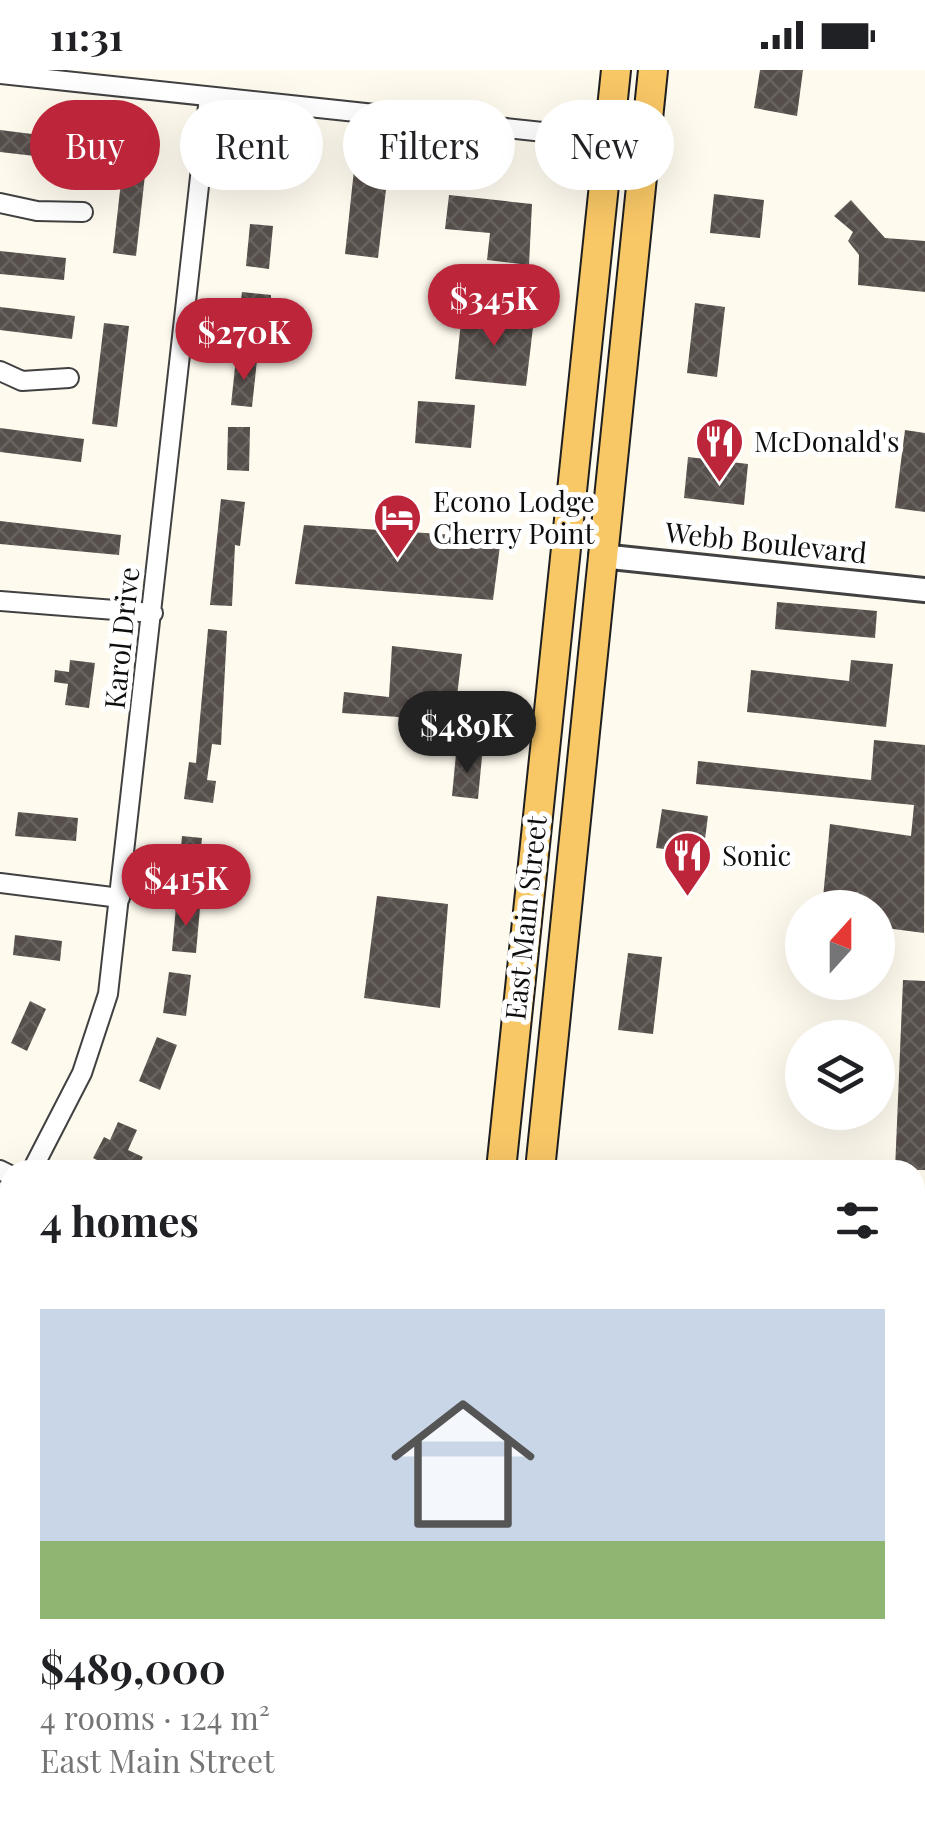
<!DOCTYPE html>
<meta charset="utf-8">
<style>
:root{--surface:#fff;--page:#f6f6f6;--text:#202124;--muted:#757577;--accent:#bd263a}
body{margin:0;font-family:"Playfair Display",serif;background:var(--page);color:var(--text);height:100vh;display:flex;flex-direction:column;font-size:38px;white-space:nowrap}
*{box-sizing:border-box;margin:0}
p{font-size:32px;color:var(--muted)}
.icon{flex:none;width:55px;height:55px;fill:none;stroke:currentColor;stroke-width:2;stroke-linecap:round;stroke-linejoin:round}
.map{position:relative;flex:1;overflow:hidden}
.drawer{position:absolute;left:0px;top:1090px;width:925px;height:672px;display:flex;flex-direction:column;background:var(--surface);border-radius:30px 30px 0 0;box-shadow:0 10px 40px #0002}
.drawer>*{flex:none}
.top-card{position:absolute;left:30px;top:30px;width:865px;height:90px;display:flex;gap:20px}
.needle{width:65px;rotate:21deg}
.buttons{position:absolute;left:785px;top:820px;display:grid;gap:20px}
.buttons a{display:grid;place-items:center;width:110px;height:110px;border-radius:50%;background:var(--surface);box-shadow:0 10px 40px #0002;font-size:50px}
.price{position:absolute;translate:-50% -85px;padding:0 22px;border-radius:35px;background:var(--accent);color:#fff;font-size:32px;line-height:65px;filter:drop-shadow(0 2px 5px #0008)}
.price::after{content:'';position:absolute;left:50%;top:60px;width:30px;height:22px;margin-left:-15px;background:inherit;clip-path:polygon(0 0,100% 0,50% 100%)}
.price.on{background:#222;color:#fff}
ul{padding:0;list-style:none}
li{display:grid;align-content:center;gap:20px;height:530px;padding:0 40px}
li span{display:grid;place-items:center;height:310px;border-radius:0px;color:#555}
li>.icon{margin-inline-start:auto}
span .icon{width:180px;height:180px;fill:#fffc;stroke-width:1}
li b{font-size:42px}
h2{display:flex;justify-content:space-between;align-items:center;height:120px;padding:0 40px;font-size:42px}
.chip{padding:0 35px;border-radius:45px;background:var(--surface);box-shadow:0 10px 40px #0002;font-size:35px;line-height:90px}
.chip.on{background:var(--accent);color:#fff}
.status{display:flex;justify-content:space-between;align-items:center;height:70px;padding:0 50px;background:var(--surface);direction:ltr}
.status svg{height:28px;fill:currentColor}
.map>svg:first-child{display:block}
.building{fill:url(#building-cross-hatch)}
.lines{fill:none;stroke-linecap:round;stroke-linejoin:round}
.minor-casing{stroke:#414141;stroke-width:22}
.tertiary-casing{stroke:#414141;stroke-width:28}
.primary-casing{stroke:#1f1f1f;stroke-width:32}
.minor{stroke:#fff;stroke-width:18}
.tertiary{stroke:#fff;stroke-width:22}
.primary{stroke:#f8c766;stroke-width:28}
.labels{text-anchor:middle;stroke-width:10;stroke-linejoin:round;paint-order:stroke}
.poi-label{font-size:28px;fill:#0e0e0e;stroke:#fff;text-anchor:start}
.street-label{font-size:28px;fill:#0e0e0e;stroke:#fff}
</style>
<div class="status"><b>11:31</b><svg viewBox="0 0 49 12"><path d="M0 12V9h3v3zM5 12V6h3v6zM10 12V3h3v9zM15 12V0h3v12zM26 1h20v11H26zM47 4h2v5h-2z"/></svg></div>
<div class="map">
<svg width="925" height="1762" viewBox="0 0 925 1762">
<defs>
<pattern id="building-cross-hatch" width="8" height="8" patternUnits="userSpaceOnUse" patternTransform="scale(2.5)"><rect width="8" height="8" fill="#564e4a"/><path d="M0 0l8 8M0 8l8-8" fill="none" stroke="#696360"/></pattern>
</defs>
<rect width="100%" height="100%" fill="#fffaee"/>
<path class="building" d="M760 0H803L797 46 754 38Z
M0 60 80 70 78 91 0 82Z
M356 81 390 85 378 188 345 184Z
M124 85 147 87 136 186 113 183Z
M248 85 295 91 293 111 246 105Z
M714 124 764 130 760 168 710 163Z
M449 125 532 134 529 195 487 190 490 163 445 159Z
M851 130 885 168 925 171V222L858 215 859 185 848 171 853 162 834 146Z
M250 154 273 156 269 199 246 196Z
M0 181 66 188 64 210 0 204Z
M242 222 271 225V231L279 232 277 247 270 246 268 265 244 262 246 247 239 246Z
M695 233 725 237 717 307 687 303Z
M0 237 75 246 72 269 0 260Z
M462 242 534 249 526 316 455 309Z
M104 253 129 256 117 357 92 354Z
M236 288 257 290 252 337 231 335Z
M418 331 475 335 471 378 415 373Z
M228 357H250L249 401 227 400Z
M0 358 84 369 81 392 0 382Z
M905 360 925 363V442L895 438Z
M688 387 748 394 744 435 684 428Z
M221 429 245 432 240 476 235 475 232 536 210 535Z
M0 451 121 465 119 485 0 474Z
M304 455 501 468 493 530 295 514Z
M777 532 877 541 875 568 775 559Z
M208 559 227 561 221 675 212 674 207 710 216 711 213 733 184 729 189 692 196 693Z
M392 576 462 584 454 651 342 643 344 622 389 627Z
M70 590 95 593 89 638 65 635 68 614 54 612 55 600 69 602Z
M851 590 893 594 886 657 747 642 751 600 849 611Z
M874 670 925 675 924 863 878 857V838H822L830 754 911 766 914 735 696 714 698 691 871 710Z
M456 684 482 686 478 729 452 726Z
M662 739 708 746 703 784 656 778Z
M18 742 78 748 76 771 15 766Z
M182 766 202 768 197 814 178 811Z
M377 826 448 834 440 938 364 928Z
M176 836 200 838 196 883 172 881Z
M15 865 62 871 60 891 13 885Z
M628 883 662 887 653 964 618 960Z
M169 902 191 905 186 946 163 943Z
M903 910 925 911V1100H895Z
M30 931 46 939 27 981 11 973Z
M157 967 177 975 160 1020 139 1011Z
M118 1052 137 1060 128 1080 143 1087 136 1100H116L93 1088 104 1067 110 1070Z"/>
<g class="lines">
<defs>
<path id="minor" d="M0 4 609 69
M0 133 37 141 83 142
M0 301 22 311 69 308
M0 531 153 543
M0 813 120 828
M0 1100 10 1105
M32 1100 82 1003 108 924 209 27
M915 1359 925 1360"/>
<path id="tertiary" d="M601 486 925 520
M915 1674 925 1670
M631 1762 660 1752"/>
<path id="primary" d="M501 1100 616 0
M540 1100 653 0
M580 1752 583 1762
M620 1752 622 1762"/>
</defs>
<use href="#minor" class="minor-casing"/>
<use href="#tertiary" class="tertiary-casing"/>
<use href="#primary" class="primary-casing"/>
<use href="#minor" class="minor"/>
<use href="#tertiary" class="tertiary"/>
<use href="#primary" class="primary"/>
</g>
<defs>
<symbol id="restaurant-pin" viewBox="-11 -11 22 30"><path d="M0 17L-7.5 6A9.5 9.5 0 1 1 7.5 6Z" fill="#bd263a" stroke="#fff"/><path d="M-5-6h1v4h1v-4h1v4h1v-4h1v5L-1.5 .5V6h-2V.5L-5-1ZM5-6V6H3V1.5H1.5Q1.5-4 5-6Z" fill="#fff"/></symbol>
<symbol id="hotel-pin" viewBox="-11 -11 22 30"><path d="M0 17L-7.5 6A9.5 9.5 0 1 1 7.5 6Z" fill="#bd263a" stroke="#fff"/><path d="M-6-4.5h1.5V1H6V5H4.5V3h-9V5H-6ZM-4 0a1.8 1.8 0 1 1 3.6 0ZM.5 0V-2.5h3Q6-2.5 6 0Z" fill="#fff"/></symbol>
</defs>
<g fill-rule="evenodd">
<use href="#restaurant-pin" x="692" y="344" width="55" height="75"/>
<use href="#hotel-pin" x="370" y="420" width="55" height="75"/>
<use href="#restaurant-pin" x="660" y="758" width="55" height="75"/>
</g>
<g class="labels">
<g class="poi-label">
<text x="754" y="382">McDonald's</text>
<text x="433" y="442">Econo Lodge<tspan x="433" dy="32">Cherry Point</tspan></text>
<text x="722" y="796">Sonic</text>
</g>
<g class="street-label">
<text transform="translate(766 473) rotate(6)" y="10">Webb Boulevard</text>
<text transform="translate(122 568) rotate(-84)" y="10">Karol Drive</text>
<text transform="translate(526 848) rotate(-84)" y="10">East Main Street</text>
</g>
</g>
</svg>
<div class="buttons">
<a><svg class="needle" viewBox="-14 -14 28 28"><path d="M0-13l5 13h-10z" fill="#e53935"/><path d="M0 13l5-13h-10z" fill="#757577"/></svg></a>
<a><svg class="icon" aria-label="layers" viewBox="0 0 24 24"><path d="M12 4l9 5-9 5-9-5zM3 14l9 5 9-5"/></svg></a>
</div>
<b class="price" style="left:494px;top:279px">$345K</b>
<b class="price" style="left:244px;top:313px">$270K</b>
<b class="price on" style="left:467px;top:706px">$489K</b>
<b class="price" style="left:186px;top:859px">$415K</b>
<div class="top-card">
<a class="chip on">Buy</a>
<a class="chip">Rent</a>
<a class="chip">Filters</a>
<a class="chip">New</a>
</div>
<section class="drawer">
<h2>4 homes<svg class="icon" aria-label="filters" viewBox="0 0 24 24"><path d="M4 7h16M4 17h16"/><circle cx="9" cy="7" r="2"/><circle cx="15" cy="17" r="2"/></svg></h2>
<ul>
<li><span style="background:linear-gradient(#c9d6e8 75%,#8fb573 0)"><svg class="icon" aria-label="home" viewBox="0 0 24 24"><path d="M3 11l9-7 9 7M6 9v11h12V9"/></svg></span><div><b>$489,000</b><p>4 rooms · 124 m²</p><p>East Main Street</p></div></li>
</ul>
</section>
</div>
